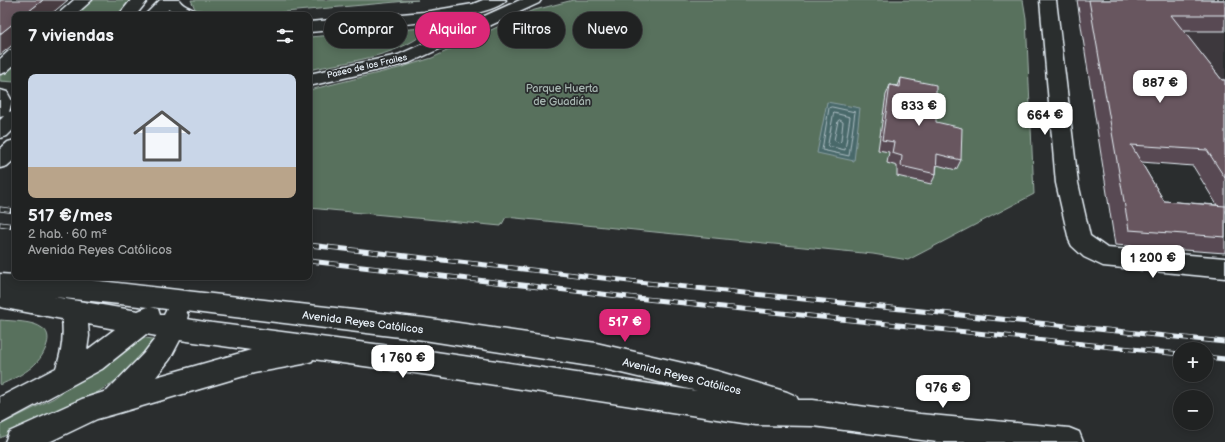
<!DOCTYPE html>
<html lang="es">
<meta charset="utf-8">
<style>
:root{--surface:#202222;--page:#2d2f2f;--text:#f1f3f6;--muted:#a2a4a5;--line:#3d3f40;--accent:#db2777}
body{margin:0;font-family:"Balsamiq Sans",sans-serif;background:var(--page);color:var(--text);height:100vh;display:flex;flex-direction:column;font-size:15px;white-space:nowrap}
*{box-sizing:border-box;margin:0}
p{font-size:13px;color:var(--muted)}
.icon{flex:none;width:22px;height:22px;fill:none;stroke:currentColor;stroke-width:2;stroke-linecap:round;stroke-linejoin:round}
.map{position:relative;flex:1;overflow:hidden}
.details{position:absolute;left:12px;top:12px;width:300px;height:268px;display:flex;flex-direction:column;background:var(--surface);border-radius:8px;box-shadow:0 2px 10px #0003,0 0 0 1px var(--line)}
.details>*{flex:none}
.guide{position:absolute;left:324px;top:12px;width:380px;height:36px;display:flex;gap:8px}
.buttons{position:absolute;left:1173px;top:342px;display:grid;gap:8px}
.buttons a{display:grid;place-items:center;width:40px;height:40px;border-radius:50%;background:var(--surface);box-shadow:0 2px 10px #0003,0 0 0 1px var(--line);font-size:20px}
.price{position:absolute;translate:-50% -34px;padding:0 9px;border-radius:8px;background:#fff;color:#222;font-size:13px;line-height:26px;filter:drop-shadow(0 1px 2px #0008)}
.price::after{content:'';position:absolute;left:50%;top:24px;width:12px;height:9px;margin-left:-6px;background:inherit;clip-path:polygon(0 0,100% 0,50% 100%)}
.price.active{background:var(--accent);color:#fff}
ul{padding:0;list-style:none}
li{display:grid;align-content:center;gap:8px;height:212px;padding:0 16px}
li span{display:grid;place-items:center;height:124px;border-radius:8px;color:#555}
li>.icon{margin-inline-start:auto}
span .icon{width:72px;height:72px;fill:#fffc;stroke-width:1}
li b{font-size:17px}
h2{display:flex;justify-content:space-between;align-items:center;height:48px;padding:0 16px;font-size:17px}
.pill{padding:0 14px;border-radius:18px;background:var(--surface);box-shadow:0 2px 10px #0003,0 0 0 1px var(--line);font-size:14px;line-height:36px}
.pill.active{background:var(--accent);color:#fff}
.map>svg:first-child{display:block}
.built{fill:#3c393d}
.green{fill:#59715d;stroke:#a0b1aa}
.water{fill:#4a696b;stroke:#899fa3}
.lines{fill:none;stroke-linecap:round;stroke-linejoin:round}
.shore{stroke:#a9bbc0;stroke-width:1}
.minor-casing{stroke:#e8f1f8;stroke-width:3}
.minor{fill:#2a2d2e;fill-rule:evenodd}
.rail-casing{stroke:#e8f1f8;stroke-width:5}
.rail{stroke:#2a2d2e;stroke-width:3.5;stroke-dasharray:10;stroke-linecap:butt}
.wall{fill:#594a52;stroke:#e8f1f8;fill-rule:evenodd}
.shaded-wall{fill:#483c42;stroke:#e8f1f8}
.building{fill:#67565f;stroke:#e8f1f8}
.labels{text-anchor:middle;stroke-width:3.5;stroke-linejoin:round;paint-order:stroke}
.far-street-label{font-size:9px;fill:#e8f1f8;stroke:#2a2d2e}
.park-label{font-size:11px;fill:#a8b7b2;stroke:#2a2d2e}
.street-label{font-size:11px;fill:#e8f1f8;stroke:#2a2d2e}
</style>
<div class="map">
<svg width="1225" height="442" viewBox="0 0 1225 442">
<rect width="100%" height="100%" fill="#2a2d2e"/>
<filter id="ink" filterUnits="userSpaceOnUse"><feTurbulence type="fractalNoise" baseFrequency=".025" numOctaves="2"/><feDisplacementMap in="SourceGraphic" scale="8" xChannelSelector="R" yChannelSelector="G"/><feConvolveMatrix kernelMatrix="1 2 1 2 8 2 1 2 1" color-interpolation-filters="sRGB"/></filter>
<g filter="url(#ink)">
<path class="built" d="M1225 0V95L1171 31Z"/>
<path class="green" d="M84 0H140L127 15H65Z
M191 0H418L252 15H227L195 9Z
M573 0H1023L1026 18 1034 194 908 260 873 254 506 217 501 226 309 208V90L399 68 432 58 531 11Z
M423 28 425 33C395 57 346 62 309 70V37Z
M15 55V82L0 81V68Z
M0 320C11 321 34 321 42 328 48 331 49 338 47 344 41 366 20 376 0 385Z
M138 337 153 339 132 370 98 392 0 438V425L54 398Z"/>
<path class="water" d="M827 102 860 108 854 161 817 153Z"/>
<g class="lines">
<path class="shore" d="M832 107 855 112 849 156 822 150 829 108Z
M834 113 850 117 845 150 828 146Z
M840 120 843 122 841 141 839 143 834 140 838 121Z"/>
<defs>
<path id="minor" d="M74 0H92L75 15H57Z
M131 0H148L136 15H119Z
M160 0H179C185 9 194 7 199 15 189 15 175 18 169 9L163 15H145Z
M483 0H506C491 22 340 29 309 32V22L424 12 473 4Z
M520 0H541L539 3 409 63 309 86V74L398 55Z
M1040 0H1056L1078 183 1090 236 1107 248 1225 258V278L1103 266 1084 257 1072 246 1069 240 1056 183Z
M15 50V64L6 72 0 74V59L9 51Z
M0 90 7 92 12 101 9 112 15 110V128L7 136 0 138V120L4 116 0 117Z
M15 140V159L7 166 0 168V149L8 142Z
M0 274 15 275V277L83 279 186 291 424 318 596 343 717 371 787 392 796 396 798 400H813L920 414 1069 428 1079 432 1083 442H937L813 426 756 425 436 376 313 359 312 361 303 364 254 373 115 414 97 419 49 442H5L9 432 82 399 107 391 144 353 157 336 146 334 102 369 0 424V397L56 368C62 352 64 337 62 319L0 307ZM54 297 148 307 138 311ZM151 307 167 309 164 315H160L158 309ZM186 311 424 340 596 367 697 391 436 352 205 322 187 319 188 315ZM88 324 115 329 87 350 89 336ZM180 340 251 350 156 377 170 359Z"/>
</defs>
<use href="#minor" class="minor-casing"/>
<use href="#minor" class="minor"/>
<defs>
<path id="rail" d="M0 209 15 211
M0 224 15 226
M309 245 647 283 1225 342
M309 261 646 299 1180 354
M1206 357 1225 359"/>
</defs>
<use href="#rail" class="rail-casing"/>
<use href="#rail" class="rail"/>
</g>
<path class="wall" d="M1077 0H1225V31H1183L1222 80H1225V253L1115 245ZM1141 162 1193 166 1217 205 1164 201Z
M901 78 936 122 961 160 956 170 937 165 936 174 931 184 897 176V166L887 163 889 152 878 150 886 95 890 85 898 86Z"/>
<path class="shaded-wall" d="M43 0H68L50 15H24Z
M15 22V43L0 55V34Z"/>
<path class="building" d="M0 0H43L24 15H15V22L0 34Z
M1089 0H1225V15H1171L1222 80H1225V178L1207 150 1131 145 1164 201 1225 206V237L1129 230Z
M901 78 936 85V122L962 128 961 160 937 154 936 174 901 166 902 156 892 153 894 142 882 140 890 85 900 87Z"/>
</g>
<g class="labels">
<g class="far-street-label">
<text transform="translate(367 66) rotate(-13)" y="3">Paseo de los Frailes</text>
</g>
<g class="park-label">
<text x="562" y="92">Parque Huerta<tspan x="562" dy="13">de Guadián</tspan></text>
</g>
<g class="street-label">
<text transform="translate(363 322) rotate(7)" y="4">Avenida Reyes Católicos</text>
<text transform="translate(682 376) rotate(14)" y="4">Avenida Reyes Católicos</text>
</g>
</g>
</svg>
<div class="buttons">
<a>+</a>
<a>−</a>
</div>
<b class="price" style="left:1160px;top:104px">887 €</b>
<b class="price" style="left:919px;top:127px">833 €</b>
<b class="price" style="left:1045px;top:136px">664 €</b>
<b class="price" style="left:1153px;top:279px">1 200 €</b>
<b class="price active" style="left:625px;top:343px">517 €</b>
<b class="price" style="left:403px;top:379px">1 760 €</b>
<b class="price" style="left:943px;top:409px">976 €</b>
<div class="guide">
<a class="pill">Comprar</a>
<a class="pill active">Alquilar</a>
<a class="pill">Filtros</a>
<a class="pill">Nuevo</a>
</div>
<section class="details">
<h2>7 viviendas<svg class="icon" aria-label="filters" viewBox="0 0 24 24"><path d="M4 7h16M4 17h16"/><circle cx="9" cy="7" r="2"/><circle cx="15" cy="17" r="2"/></svg></h2>
<ul>
<li><span style="background:linear-gradient(#c9d6e8 75%,#b9a48a 0)"><svg class="icon" aria-label="home" viewBox="0 0 24 24"><path d="M3 11l9-7 9 7M6 9v11h12V9"/></svg></span><div><b>517 €/mes</b><p>2 hab. · 60 m²</p><p>Avenida Reyes Católicos</p></div></li>
</ul>
</section>
</div>
